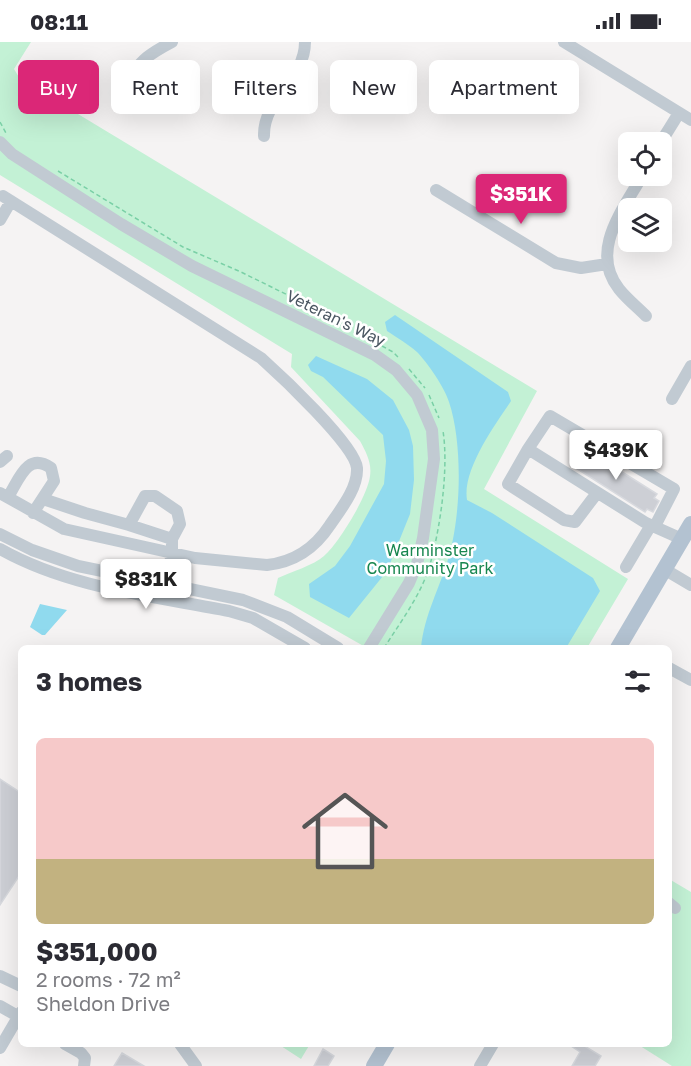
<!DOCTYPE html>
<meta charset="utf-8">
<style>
:root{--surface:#fff;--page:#f7f7f7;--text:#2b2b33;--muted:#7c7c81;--accent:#db2777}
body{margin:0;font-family:"Golos Text",sans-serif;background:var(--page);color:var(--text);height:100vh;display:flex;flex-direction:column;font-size:22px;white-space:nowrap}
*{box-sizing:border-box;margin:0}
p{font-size:20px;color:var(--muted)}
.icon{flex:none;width:33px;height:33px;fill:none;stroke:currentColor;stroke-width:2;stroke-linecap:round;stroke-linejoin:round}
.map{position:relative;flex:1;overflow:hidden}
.drawer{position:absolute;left:18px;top:603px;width:654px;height:402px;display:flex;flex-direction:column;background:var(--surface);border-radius:9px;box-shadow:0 6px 24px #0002}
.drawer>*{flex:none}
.guide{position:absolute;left:18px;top:18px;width:656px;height:54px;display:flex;gap:12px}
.buttons{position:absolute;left:618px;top:90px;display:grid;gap:12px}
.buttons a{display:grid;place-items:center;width:54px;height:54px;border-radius:9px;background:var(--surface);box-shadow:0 6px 24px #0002;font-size:30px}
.price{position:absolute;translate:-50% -51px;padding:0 14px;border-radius:6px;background:#fff;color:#222;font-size:20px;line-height:39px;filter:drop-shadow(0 2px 3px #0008)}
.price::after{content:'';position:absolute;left:50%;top:36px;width:18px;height:14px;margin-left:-9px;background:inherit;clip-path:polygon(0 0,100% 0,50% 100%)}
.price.current{background:var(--accent);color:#fff}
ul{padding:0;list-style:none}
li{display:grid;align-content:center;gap:12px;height:318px;padding:0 18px}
li span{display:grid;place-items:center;height:186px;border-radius:9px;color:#555}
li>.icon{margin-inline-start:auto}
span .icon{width:108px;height:108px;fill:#fffc;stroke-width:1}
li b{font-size:26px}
h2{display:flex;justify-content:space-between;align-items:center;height:72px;padding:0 18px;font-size:26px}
.tag{padding:0 21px;border-radius:9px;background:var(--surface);box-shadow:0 6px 24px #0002;font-size:21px;line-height:54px}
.tag.current{background:var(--accent);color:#fff}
.status{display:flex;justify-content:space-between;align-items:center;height:42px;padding:0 30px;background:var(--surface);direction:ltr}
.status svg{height:16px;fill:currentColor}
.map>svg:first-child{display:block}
.green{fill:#c3f1d5}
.water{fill:#90daee}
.building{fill:#cdcfd5;stroke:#d7d9de;stroke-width:1.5}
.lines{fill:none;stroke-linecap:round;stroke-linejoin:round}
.path{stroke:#7ad0a6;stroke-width:1.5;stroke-dasharray:4.5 3;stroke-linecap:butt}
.minor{stroke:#c1cad2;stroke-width:12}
.major{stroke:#b3c2d1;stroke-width:16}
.labels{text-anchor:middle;stroke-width:5;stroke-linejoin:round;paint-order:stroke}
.street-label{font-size:16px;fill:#4a5661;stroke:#fff}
.park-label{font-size:16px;fill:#17864f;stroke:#fff}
</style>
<div class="status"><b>08:11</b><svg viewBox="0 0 49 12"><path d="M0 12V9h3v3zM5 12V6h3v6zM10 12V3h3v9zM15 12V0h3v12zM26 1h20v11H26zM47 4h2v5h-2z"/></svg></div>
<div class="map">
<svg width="691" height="1024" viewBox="0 0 691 1024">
<rect width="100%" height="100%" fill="#f5f3f3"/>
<path class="green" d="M0 0H31L14 27 20 37 537 349 484 447 628 537 587 606H367L274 553 278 536C291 530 314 523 324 514 339 501 368 453 370 434 372 421 366 410 360 399L291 325 292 312 0 133Z
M669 837 691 850V1024H672L637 1002H669Z
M282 1002H310L301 1017 281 1004Z"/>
<path class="water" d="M395 273 508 350 511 359C495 383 462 428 467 458L492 471 593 536 600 549 566 606H421C424 573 440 546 449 514 461 472 463 402 449 360 445 346 427 320 417 310 408 302 396 295 387 289L385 280Z
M316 314 367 337 393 358 409 388 413 404 414 438 410 472 387 529 349 576 310 555 309 542 335 524 350 504 384 442 386 419 383 393 323 335 311 329 308 323Z
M40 562 67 568 45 593H42L30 585Z"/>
<path class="building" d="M584 406 657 452 654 456 659 459 653 470 647 467 645 470 571 423 578 411 581 413Z
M0 737 21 751V831L0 863Z
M568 1002H587L586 1005 601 1014 595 1024H572L580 1010Z
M323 1007 334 1014 328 1024H314Z
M122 1011 144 1024H114Z"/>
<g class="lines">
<path class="path" d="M0 80 6 91
M58 129 183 205 241 230 314 266 322 273 367 297
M382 304 393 310 400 317
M409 327 425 346
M429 353 439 376
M384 606C400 581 420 554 429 526 440 489 449 427 443 389"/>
<path class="minor" d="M564 0 691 78
M127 45C134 21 151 11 172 0
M264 94C263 56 305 38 305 0
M0 100 12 112 121 182 192 224 375 313 396 328 417 353 432 388 434 417 423 496 417 522 409 541 369 606
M661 100 679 71
M642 134C623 168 589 209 619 247 627 257 637 265 646 274
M436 148 556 221 581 226 607 222
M0 178 11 159
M672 357 691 324
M528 407 508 442 564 478 575 480 597 451
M0 420 7 414
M0 451 64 487 195 516 267 523C295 520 315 506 330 483 341 467 358 446 357 426 355 403 280 333 261 316L3 154
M8 455C19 438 27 409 51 426L54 439 33 471
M43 457 85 471 129 483
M655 484 674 447 550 374 528 407 646 481 682 497
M0 492 32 508 78 524 243 558 287 575 338 606
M0 507C69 546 152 554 229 569L253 576 305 606
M626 525 651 483
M664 527 691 543
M166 542 172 511V497L180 482 177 469 155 454H145L129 483 172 497
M669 626 691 638
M669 861 675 866
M0 934 21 944
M0 964 21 976
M65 1002 81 1011 85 1016 84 1024
M180 1002 196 1024
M0 1006 21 970
M480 1024 493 1002"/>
<path class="major" d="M618 606 691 482
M374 1024 387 1002"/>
</g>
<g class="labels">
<g class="street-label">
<text transform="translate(336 276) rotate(26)" y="6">Veteran's Way</text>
</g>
<g class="park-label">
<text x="430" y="514">Warminster<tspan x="430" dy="18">Community Park</tspan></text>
</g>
</g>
</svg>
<div class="buttons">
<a><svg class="icon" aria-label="locate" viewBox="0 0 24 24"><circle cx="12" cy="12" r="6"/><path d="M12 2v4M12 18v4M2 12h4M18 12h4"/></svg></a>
<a><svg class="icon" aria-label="layers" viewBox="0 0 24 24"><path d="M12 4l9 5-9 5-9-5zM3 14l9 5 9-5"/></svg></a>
</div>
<b class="price current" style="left:521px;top:183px">$351K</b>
<b class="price" style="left:616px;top:439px">$439K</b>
<b class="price" style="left:146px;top:568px">$831K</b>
<div class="guide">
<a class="tag current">Buy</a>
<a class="tag">Rent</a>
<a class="tag">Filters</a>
<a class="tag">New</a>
<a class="tag">Apartment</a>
</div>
<section class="drawer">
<h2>3 homes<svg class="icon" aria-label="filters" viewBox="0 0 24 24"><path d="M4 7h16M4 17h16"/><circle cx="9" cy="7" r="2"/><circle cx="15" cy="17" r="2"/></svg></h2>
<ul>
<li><span style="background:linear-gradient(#f6c9c9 65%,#c2b280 0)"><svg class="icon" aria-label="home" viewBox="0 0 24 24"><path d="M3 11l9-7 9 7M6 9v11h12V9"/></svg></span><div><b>$351,000</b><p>2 rooms · 72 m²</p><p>Sheldon Drive</p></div></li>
</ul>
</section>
</div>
